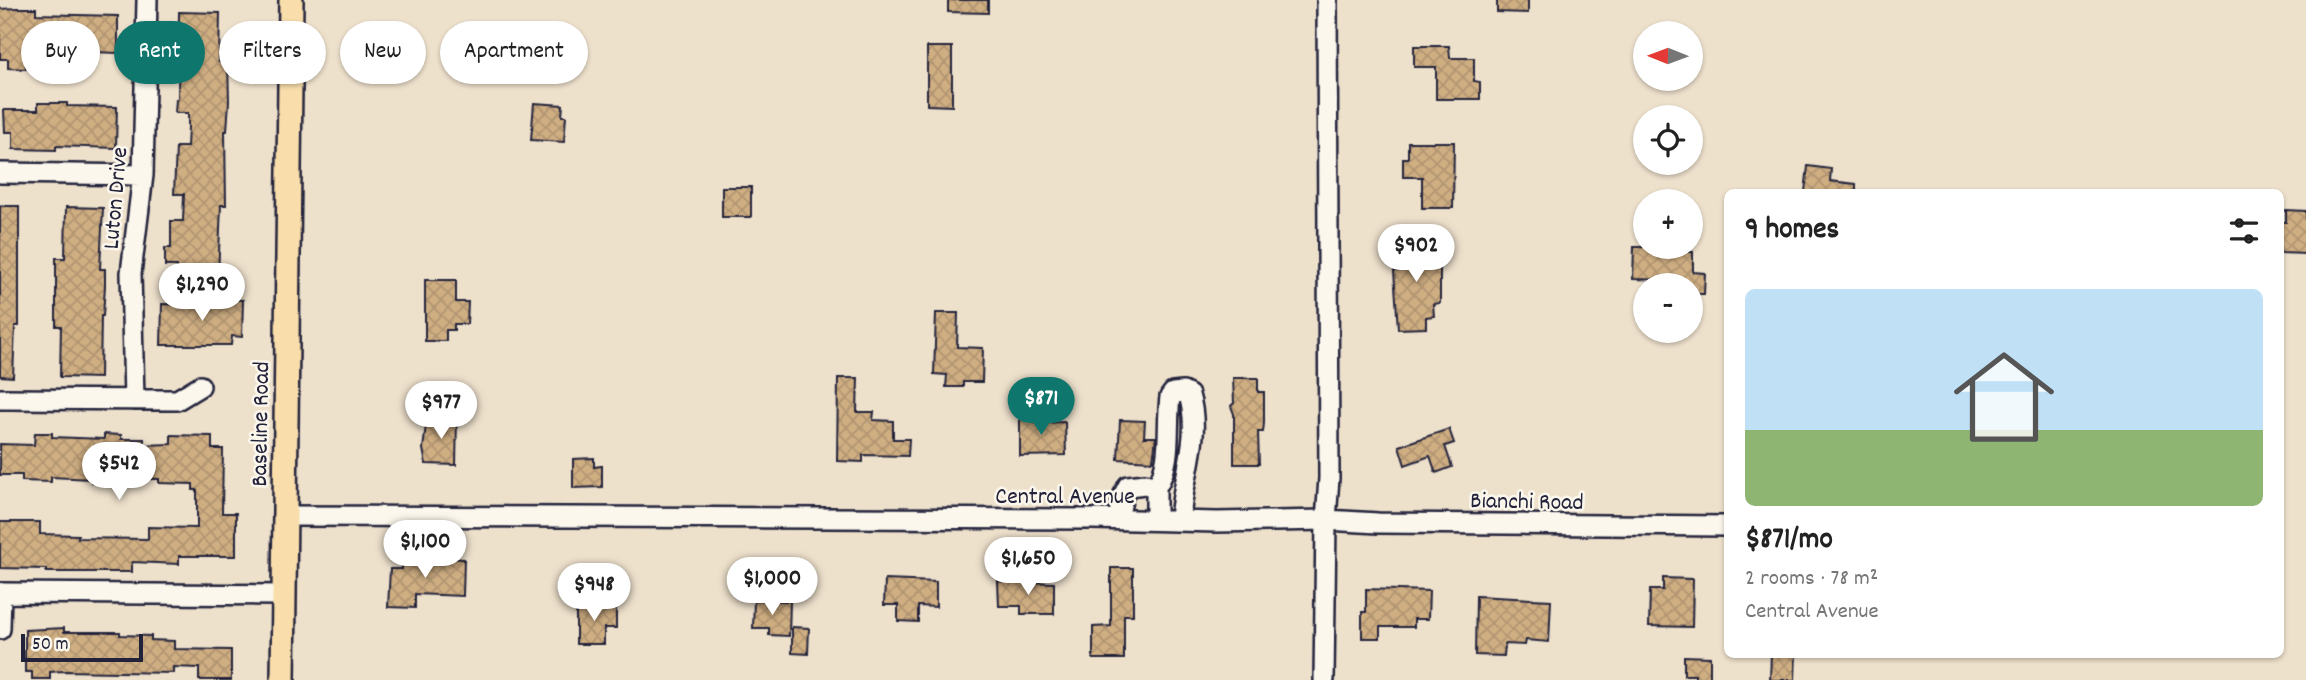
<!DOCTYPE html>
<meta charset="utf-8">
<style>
:root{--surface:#fff;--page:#f2f2f2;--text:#222;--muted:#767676;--line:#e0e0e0;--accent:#0f766e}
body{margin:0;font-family:Dekko,sans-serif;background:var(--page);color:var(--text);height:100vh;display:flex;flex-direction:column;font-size:26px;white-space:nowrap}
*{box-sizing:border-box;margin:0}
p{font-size:23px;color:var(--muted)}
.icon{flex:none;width:38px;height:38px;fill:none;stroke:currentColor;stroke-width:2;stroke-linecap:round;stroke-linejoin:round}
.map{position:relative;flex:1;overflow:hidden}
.drawer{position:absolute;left:1724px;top:189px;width:560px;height:469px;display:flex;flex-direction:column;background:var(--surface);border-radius:10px;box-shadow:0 2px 5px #0004}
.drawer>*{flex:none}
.hud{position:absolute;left:21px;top:21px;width:665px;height:63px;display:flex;gap:14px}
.needle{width:46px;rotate:271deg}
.tools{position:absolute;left:1633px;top:21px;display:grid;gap:14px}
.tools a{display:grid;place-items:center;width:70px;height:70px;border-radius:50%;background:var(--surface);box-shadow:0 2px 5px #0004;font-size:35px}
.scale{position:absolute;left:21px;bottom:18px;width:122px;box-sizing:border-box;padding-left:7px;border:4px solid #22223b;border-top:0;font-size:19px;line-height:24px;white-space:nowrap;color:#22223b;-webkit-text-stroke:5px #fbf7ec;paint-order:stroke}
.price{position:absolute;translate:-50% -60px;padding:0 16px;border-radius:24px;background:#fff;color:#222;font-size:23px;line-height:46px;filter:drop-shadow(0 2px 4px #0008)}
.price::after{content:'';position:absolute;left:50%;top:42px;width:21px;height:16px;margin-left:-10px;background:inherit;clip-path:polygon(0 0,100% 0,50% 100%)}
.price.current{background:var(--accent);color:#fff}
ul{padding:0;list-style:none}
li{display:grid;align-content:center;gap:14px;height:371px;padding:0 21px}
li+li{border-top:2px solid var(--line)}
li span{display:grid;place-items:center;height:217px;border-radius:10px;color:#555}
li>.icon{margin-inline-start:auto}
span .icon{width:126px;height:126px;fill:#fffc;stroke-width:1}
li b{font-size:30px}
h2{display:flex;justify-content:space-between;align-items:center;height:84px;padding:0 21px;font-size:30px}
.chip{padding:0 24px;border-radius:32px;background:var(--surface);box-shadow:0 2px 5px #0004;font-size:24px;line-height:63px}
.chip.current{background:var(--accent);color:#fff}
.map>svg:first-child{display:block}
.building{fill:url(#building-cross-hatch);stroke:#22223b;stroke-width:2}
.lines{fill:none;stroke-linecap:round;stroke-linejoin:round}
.minor-casing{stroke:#22223b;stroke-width:24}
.major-casing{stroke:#22223b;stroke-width:28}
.minor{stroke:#fbf7ec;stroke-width:19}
.major{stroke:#f9deab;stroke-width:23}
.labels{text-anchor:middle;stroke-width:5;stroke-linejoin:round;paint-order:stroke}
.street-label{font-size:24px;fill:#22223b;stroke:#fbf7ec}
</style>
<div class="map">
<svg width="2306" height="680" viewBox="0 0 2306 680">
<defs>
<pattern id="building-cross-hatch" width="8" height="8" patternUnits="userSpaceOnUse" patternTransform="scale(1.75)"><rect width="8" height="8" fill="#cfae82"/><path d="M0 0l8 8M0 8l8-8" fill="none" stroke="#b19571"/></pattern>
</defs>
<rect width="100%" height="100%" fill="#eee1cc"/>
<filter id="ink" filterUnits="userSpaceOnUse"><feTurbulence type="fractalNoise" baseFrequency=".0143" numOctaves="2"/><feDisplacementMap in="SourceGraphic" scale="14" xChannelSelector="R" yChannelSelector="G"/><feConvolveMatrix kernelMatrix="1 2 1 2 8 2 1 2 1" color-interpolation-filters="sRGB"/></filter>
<g filter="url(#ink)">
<path class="building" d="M948 0H988V13L948 12Z
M1497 0H1528V13L1497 12Z
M18 8H36V14L118 16V53L36 50V64H26V69L8 68V59H0V9Z
M179 12 220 13 219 62H228L229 101 227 131H225L226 205H221L218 277H177V266H165V248H171V221H183L184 194H174L176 147H187L188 128V113H175L176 99H178Z
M1414 46H1449L1450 58H1474V81L1480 82V99H1436V67H1414Z
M927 47H952V106L927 105Z
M38 103H67V106L117 107 116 148 56 146V150L13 149V132H5L4 110H38Z
M534 103 563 105 562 116H566L564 142 531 140Z
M1408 142H1454L1453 208H1422V177H1403V158H1408Z
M1808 166 1831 169 1830 181 1856 184V192H1805Z
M722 187H751V217H722Z
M0 206H19V326H15L13 377 0 376Z
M66 207 103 208 100 269H105V286L103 316H101L100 378 60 377 61 326H56V258H65Z
M2286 210 2306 211V254L2280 253V222H2286Z
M1432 241 1433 263H1440V303L1433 304 1434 316 1426 317V328L1398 329 1394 271H1398L1396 244Z
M1634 247H1682L1681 252H1693V272L1705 273 1704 294H1690V285H1670L1671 280 1633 279Z
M425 280H456V302H468L467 324H454V330H446V341H425Z
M214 299 243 300 242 337 232 336 231 345H161L162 304 214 305Z
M936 313H958L957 347 983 348 982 382H963V387H946L947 375 934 374Z
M838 378H858L857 412H874L873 420 893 421V439H909L908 456 863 455V462L837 461Z
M1233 378H1258V392H1264V423L1263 432H1258L1259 464H1234V414L1231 406 1234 403Z
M1020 412H1035V423L1065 422 1066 455 1020 456Z
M427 417 457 418 456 465 426 464 423 449Z
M1120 420 1145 421 1144 437H1156L1153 461 1118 459Z
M1449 429 1454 443 1445 446 1452 467 1436 473 1430 456 1405 465 1399 446Z
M35 433H52V437L104 439V434L121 435V439H144V445L171 444V435L212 436V449H223L222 513H236V556H179V564L132 562V572H46V569L0 568V522H40V534L78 535V538L148 539V527L197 528V490H193V484L159 483V479H120V483L91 482V479L51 477V482L22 481V475H0V444L34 445Z
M594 458V467L602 466V487L573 488V459Z
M402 556 464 559 463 596 415 594V608L388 607 390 569H402Z
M1111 568H1133V615H1124V659H1093V627L1111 626Z
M1663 578 1693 579 1692 627 1649 626 1650 590H1663Z
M885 580 936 582V607L918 606V622L898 621V605H884Z
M998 581 1054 583V614H1021V606H999Z
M1366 589 1429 591 1428 619H1414V627H1380V638H1362V612H1366Z
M1476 596 1551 600 1549 642 1526 640 1525 645 1505 644 1504 656 1475 655Z
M754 600 790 601 789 636 769 635V628H753Z
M576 606H616V628H604V644H576Z
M792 627 809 628 808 654 792 653Z
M64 628V632H120V635L151 636V640L174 641V649L231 650V680H199V668L173 667V673L64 671 50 672V679H32V672H25V630Z
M1771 654H1796L1795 680H1770Z
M1684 656 1710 657V680H1695V675H1684Z"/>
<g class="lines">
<defs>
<path id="minor" d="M0 173 143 175
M0 399 177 400 200 386
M134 400 131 273 143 175 147 0
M1156 487C1173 462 1166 426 1170 397L1173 393 1183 392 1189 395C1202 438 1182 478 1180 521
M285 516 1092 519 1217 522 1326 520 1329 478 1327 0
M1118 519 1123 496 1128 486 1145 484 1156 487V520
M0 593 284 595
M0 629 1 593
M1324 680 1326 520 1378 523 1727 526"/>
<path id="major" d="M283 680 291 0"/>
</defs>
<use href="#minor" class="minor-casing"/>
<use href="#major" class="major-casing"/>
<use href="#minor" class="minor"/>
<use href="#major" class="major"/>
</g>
</g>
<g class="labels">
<g class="street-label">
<text transform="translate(114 198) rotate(-85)" y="8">Luton Drive</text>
<text transform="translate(259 424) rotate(-89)" y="8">Baseline Road</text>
<text x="1065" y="503">Central Avenue</text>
<text transform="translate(1527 500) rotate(1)" y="8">Bianchi Road</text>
</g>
</g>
</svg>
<div class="tools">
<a><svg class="needle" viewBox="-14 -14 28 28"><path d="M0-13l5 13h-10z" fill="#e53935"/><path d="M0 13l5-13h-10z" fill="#767676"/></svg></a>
<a><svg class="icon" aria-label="locate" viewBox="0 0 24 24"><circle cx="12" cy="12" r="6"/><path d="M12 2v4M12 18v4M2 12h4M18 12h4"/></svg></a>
<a>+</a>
<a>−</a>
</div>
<div class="scale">50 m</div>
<b class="price" style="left:1416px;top:284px">$902</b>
<b class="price" style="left:202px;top:323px">$1,290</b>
<b class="price current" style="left:1041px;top:437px">$871</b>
<b class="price" style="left:441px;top:441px">$977</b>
<b class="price" style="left:119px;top:502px">$542</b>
<b class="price" style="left:425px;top:580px">$1,100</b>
<b class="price" style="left:1028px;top:597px">$1,650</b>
<b class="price" style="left:772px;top:617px">$1,000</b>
<b class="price" style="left:594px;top:623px">$948</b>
<div class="hud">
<a class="chip">Buy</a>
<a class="chip current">Rent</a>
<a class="chip">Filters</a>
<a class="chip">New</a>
<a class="chip">Apartment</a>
</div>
<section class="drawer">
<h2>9 homes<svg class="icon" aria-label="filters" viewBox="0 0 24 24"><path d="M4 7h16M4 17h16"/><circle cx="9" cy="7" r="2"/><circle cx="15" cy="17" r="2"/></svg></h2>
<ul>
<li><span style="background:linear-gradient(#bfe0f5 65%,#8fb573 0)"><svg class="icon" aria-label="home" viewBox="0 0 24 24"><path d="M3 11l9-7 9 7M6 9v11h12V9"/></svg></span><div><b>$871/mo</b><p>2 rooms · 78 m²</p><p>Central Avenue</p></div></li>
</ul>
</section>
</div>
